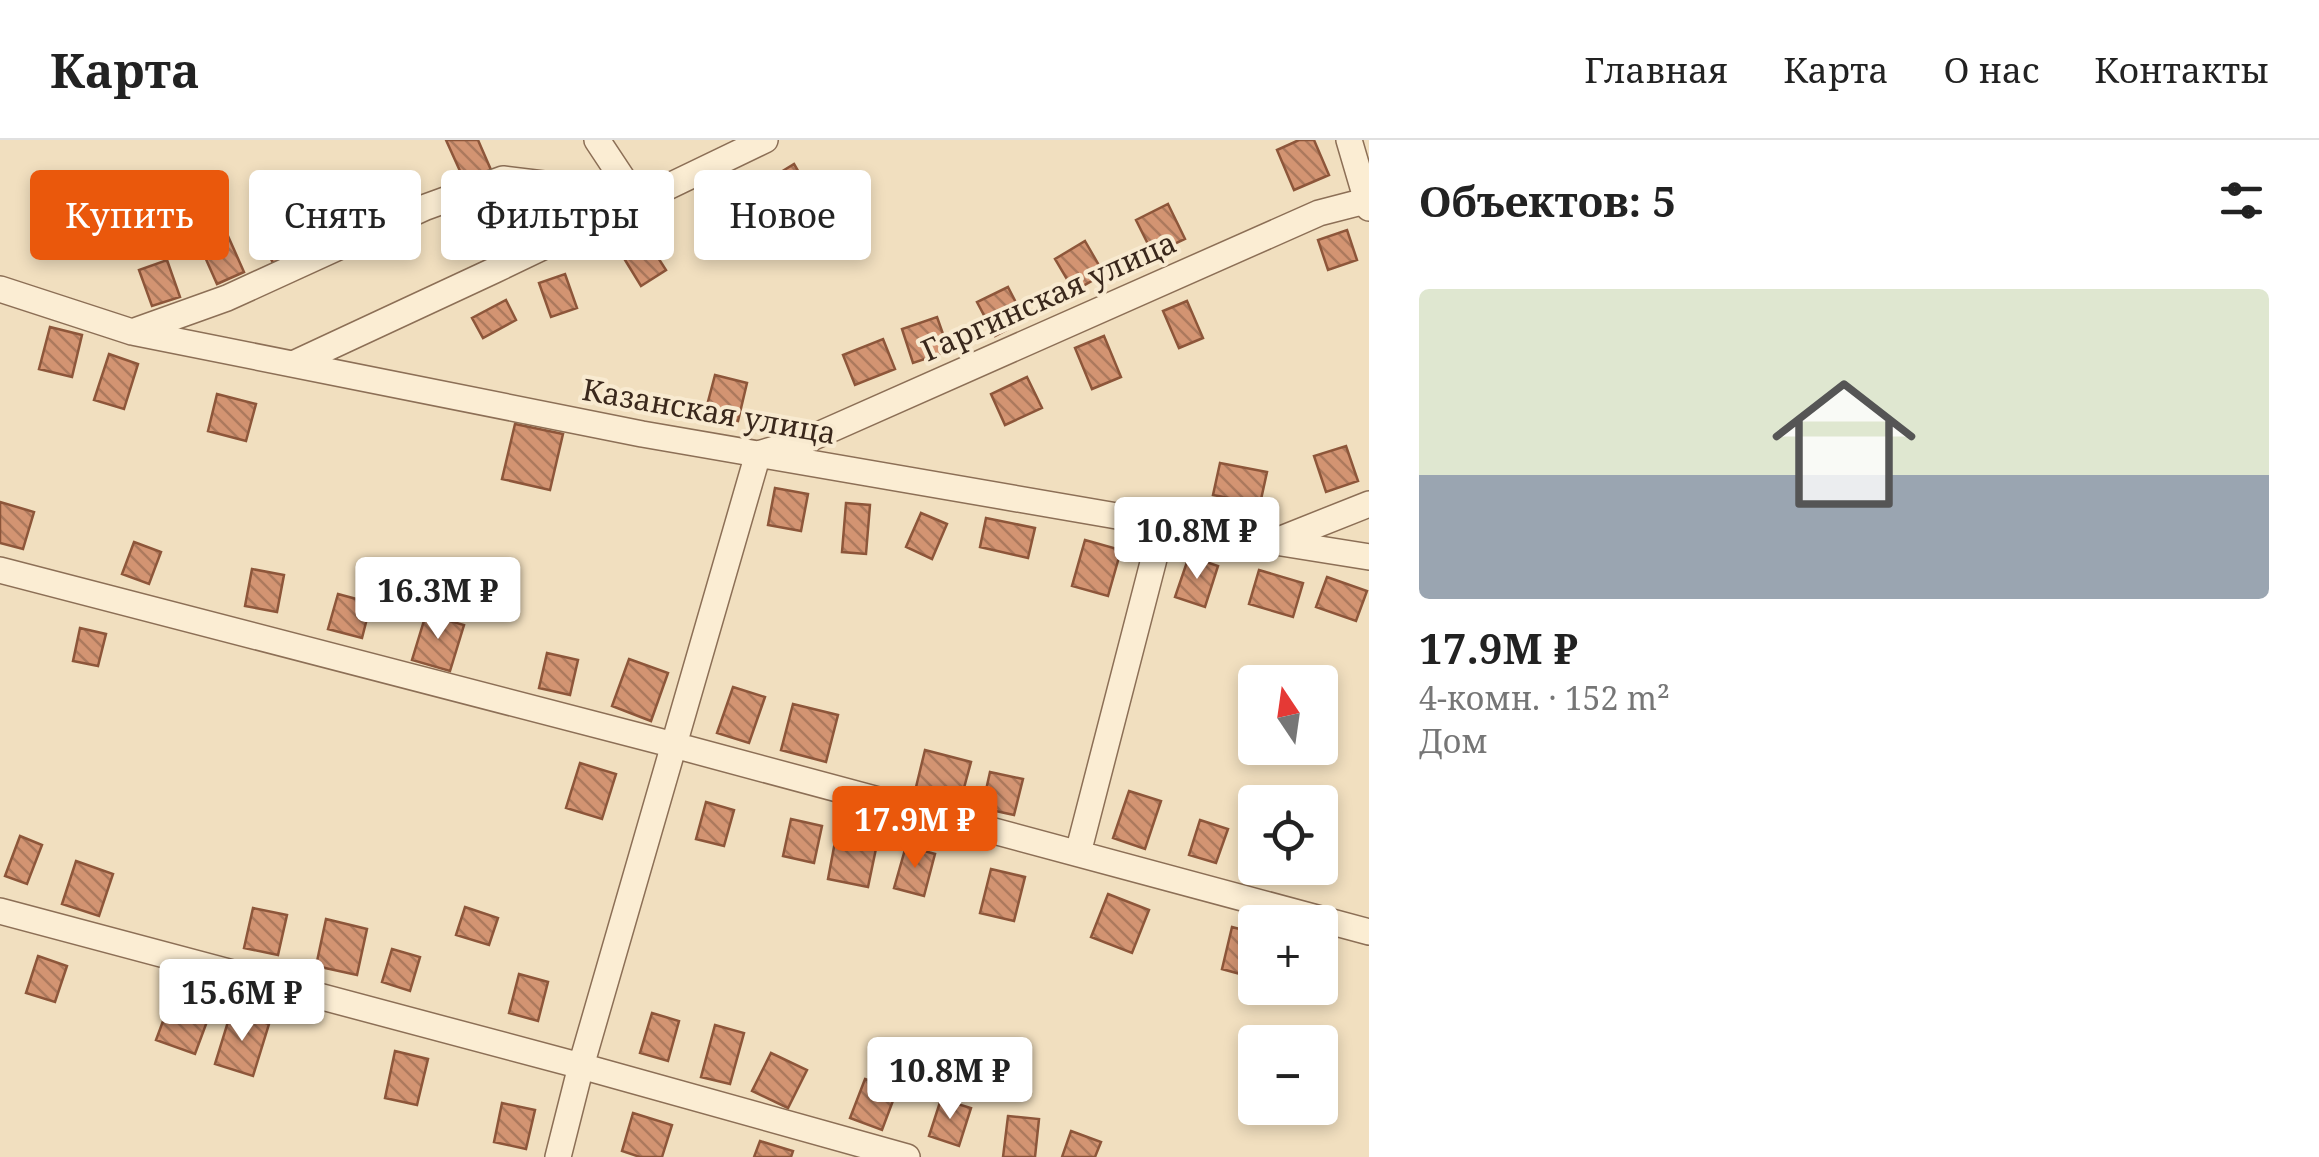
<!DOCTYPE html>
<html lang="ru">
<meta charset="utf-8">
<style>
:root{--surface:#fff;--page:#f6f6f6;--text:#222;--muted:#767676;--line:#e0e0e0;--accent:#ea580c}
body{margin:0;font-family:"Noto Serif",serif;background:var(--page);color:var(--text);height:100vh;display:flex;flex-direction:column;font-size:38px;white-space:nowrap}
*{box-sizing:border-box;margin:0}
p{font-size:32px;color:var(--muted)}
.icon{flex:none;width:55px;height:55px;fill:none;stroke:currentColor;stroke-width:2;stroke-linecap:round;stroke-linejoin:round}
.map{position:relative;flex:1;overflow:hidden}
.sheet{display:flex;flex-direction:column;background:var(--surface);width:950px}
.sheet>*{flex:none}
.hud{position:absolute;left:30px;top:30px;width:950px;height:90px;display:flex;gap:20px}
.needle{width:65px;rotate:347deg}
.fabs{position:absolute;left:1238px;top:525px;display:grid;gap:20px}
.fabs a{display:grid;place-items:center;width:100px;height:100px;border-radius:10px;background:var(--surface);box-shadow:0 5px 15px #0003;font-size:50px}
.price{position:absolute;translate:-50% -85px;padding:0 22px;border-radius:10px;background:#fff;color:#222;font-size:32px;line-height:65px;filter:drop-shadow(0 2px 5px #0008)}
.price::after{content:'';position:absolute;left:50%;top:60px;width:30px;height:22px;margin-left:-15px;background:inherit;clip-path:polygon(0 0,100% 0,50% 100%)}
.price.on{background:var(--accent);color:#fff}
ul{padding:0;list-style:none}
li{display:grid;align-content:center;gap:20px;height:530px;padding:0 50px}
li span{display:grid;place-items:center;height:310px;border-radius:10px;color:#555}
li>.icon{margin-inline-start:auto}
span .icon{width:180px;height:180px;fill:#fffc;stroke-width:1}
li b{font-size:42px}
h2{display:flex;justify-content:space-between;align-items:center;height:120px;padding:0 50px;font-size:42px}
.chip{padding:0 35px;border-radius:10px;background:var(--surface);box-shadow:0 5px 15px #0003;font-size:35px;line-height:90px}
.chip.on{background:var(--accent);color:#fff}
header{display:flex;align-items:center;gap:60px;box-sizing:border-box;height:140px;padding:0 50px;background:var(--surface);border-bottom:2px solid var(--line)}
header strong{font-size:48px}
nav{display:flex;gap:55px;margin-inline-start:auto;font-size:35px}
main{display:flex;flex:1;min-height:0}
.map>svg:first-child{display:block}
.building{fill:url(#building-back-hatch);stroke:#8d563a;stroke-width:2.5}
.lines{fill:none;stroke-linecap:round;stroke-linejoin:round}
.street-casing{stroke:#8c6f56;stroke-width:28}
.street{stroke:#fbedd3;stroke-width:25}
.labels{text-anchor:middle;stroke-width:8;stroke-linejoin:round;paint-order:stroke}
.street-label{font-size:30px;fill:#3a281c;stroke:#f8ead0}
</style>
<header>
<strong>Карта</strong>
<nav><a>Главная</a><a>Карта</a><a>О нас</a><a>Контакты</a></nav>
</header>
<main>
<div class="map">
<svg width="1369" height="1017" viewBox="0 0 1369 1017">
<defs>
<pattern id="building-back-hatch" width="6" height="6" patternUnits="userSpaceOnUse" patternTransform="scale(2.5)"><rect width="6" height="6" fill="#d39472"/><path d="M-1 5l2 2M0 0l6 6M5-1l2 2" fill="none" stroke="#ac795d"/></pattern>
</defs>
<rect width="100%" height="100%" fill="#f1dfbf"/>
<path class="building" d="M446 0H478L491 30 465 42Z
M1299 0H1314L1329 35 1294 50 1277 10Z
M794 24 808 48 777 66 763 43Z
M364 41 380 71 352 86 335 56Z
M1168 64 1185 99 1153 114 1136 80Z
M286 73 304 109 274 125 256 89Z
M1347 90 1357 120 1328 130 1318 100Z
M228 96 244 132 217 144 201 108Z
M646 99 666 130 641 146 622 115Z
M1085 101 1104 134 1074 151 1055 119Z
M167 120 180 157 152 166 139 130Z
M565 134 577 168 551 177 539 143Z
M1008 147 1025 180 995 196 977 162Z
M506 160 516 180 483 198 472 178Z
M1187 161 1203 198 1179 208 1163 171Z
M937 177 949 211 913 223 902 189Z
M50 187 82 195 72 237 39 229Z
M1104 196 1121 237 1092 249 1075 208Z
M883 199 895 229 855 245 843 215Z
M109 214 138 224 124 269 94 260Z
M715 235 747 243 738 281 705 273Z
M1027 237 1042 268 1005 285 991 254Z
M217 254 256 264 246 301 208 291Z
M515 284 563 294 550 350 502 339Z
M1346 306 1358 341 1326 352 1314 316Z
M1220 323 1267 332 1260 364 1213 355Z
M775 348 808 354 801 391 768 385Z
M0 362 34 372 23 409 0 403Z
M846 363 870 365 866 414 842 412Z
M921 373 947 384 932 419 906 407Z
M986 378 1035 388 1028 418 980 407Z
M1085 400 1121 410 1108 456 1072 446Z
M134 402 161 412 149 444 122 434Z
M1189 416 1218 426 1205 467 1175 457Z
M252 429 284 435 277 472 245 466Z
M1259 430 1303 443 1293 477 1249 464Z
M1327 437 1367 451 1356 481 1316 467Z
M338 454 371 463 362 498 328 489Z
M426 474 464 485 450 531 412 520Z
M80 488 106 494 98 526 73 521Z
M547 513 578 520 570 555 539 548Z
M629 519 668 533 651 581 612 566Z
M733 547 765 557 749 603 717 593Z
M793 564 838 575 826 622 781 610Z
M925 610 971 622 961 659 916 647Z
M580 623 616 634 602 679 566 668Z
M990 632 1023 639 1014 675 982 668Z
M1129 651 1161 661 1145 709 1113 698Z
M706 662 734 670 724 706 696 699Z
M791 679 822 686 814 723 783 716Z
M1200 680 1228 689 1216 723 1189 715Z
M837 691 878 699 868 747 828 739Z
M20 696 42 705 27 744 5 736Z
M906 706 935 714 924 756 894 748Z
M76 721 113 734 99 776 62 764Z
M1264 728H1299L1295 740 1263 730Z
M991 729 1025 737 1014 781 980 773Z
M1108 754 1149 770 1132 813 1091 797Z
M465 767 498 778 489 805 456 795Z
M253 768 287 775 278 815 244 808Z
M326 779 367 789 357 835 316 826Z
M1232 787 1255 793V838L1222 829Z
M392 809 420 817 410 851 382 842Z
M38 816 67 826 55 862 26 853Z
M519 834 548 842 538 881 509 873Z
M173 854 212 868 195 914 156 900Z
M231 872 269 884 253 936 215 924Z
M652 873 679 881 668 921 640 913Z
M715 885 744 893 730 944 701 937Z
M395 911 428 919 417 965 385 958Z
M771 913 807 930 788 968 752 951Z
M865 939 897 950 882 990 850 978Z
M941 959 971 968 959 1006 929 996Z
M502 963 535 970 526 1009 494 1002Z
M633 973 672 985 662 1017H640L622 1011Z
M1008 976 1039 979 1035 1017H1003Z
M1071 991 1101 1002 1095 1017H1062Z
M760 1001 793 1011 791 1017H754Z"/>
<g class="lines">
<defs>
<path id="street" d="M597 0 638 62
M1349 0 1369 68
M0 149 132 192 642 294 1163 384 1369 417
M132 192 227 158 426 67 503 39 560 46 638 62
M293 224 495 130 765 0
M1276 401 1369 364
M0 430 674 605 1369 792
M1078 713 1163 384
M0 771 581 926 907 1017
M558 1017 581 926 758 314 809 299 1319 73 1369 60"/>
</defs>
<use href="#street" class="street-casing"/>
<use href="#street" class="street"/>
</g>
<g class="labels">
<g class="street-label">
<text transform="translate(1049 157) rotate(-24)" y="10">Гаргинская улица</text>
<text transform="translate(709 272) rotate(10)" y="10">Казанская улица</text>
</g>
</g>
</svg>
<div class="fabs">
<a><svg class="needle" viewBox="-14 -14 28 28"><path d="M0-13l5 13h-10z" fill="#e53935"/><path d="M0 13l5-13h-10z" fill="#767676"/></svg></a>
<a><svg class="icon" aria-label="locate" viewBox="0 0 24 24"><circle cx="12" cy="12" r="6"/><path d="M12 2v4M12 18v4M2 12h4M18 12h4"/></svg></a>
<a>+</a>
<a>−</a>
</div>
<b class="price" style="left:1197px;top:442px">10.8M ₽</b>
<b class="price" style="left:438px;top:502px">16.3M ₽</b>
<b class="price on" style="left:915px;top:731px">17.9M ₽</b>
<b class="price" style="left:242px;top:904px">15.6M ₽</b>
<b class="price" style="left:950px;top:982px">10.8M ₽</b>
<div class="hud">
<a class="chip on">Купить</a>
<a class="chip">Снять</a>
<a class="chip">Фильтры</a>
<a class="chip">Новое</a>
</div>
</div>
<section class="sheet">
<h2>Объектов: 5<svg class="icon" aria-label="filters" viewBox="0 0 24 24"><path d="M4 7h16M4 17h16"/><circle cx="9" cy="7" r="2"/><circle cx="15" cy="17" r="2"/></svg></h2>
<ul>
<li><span style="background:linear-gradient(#dfe7d0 60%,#9aa5b1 0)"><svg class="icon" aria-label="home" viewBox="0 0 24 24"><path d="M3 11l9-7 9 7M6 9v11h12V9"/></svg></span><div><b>17.9M ₽</b><p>4-комн. · 152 m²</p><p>Дом</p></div></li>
</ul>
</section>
</main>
